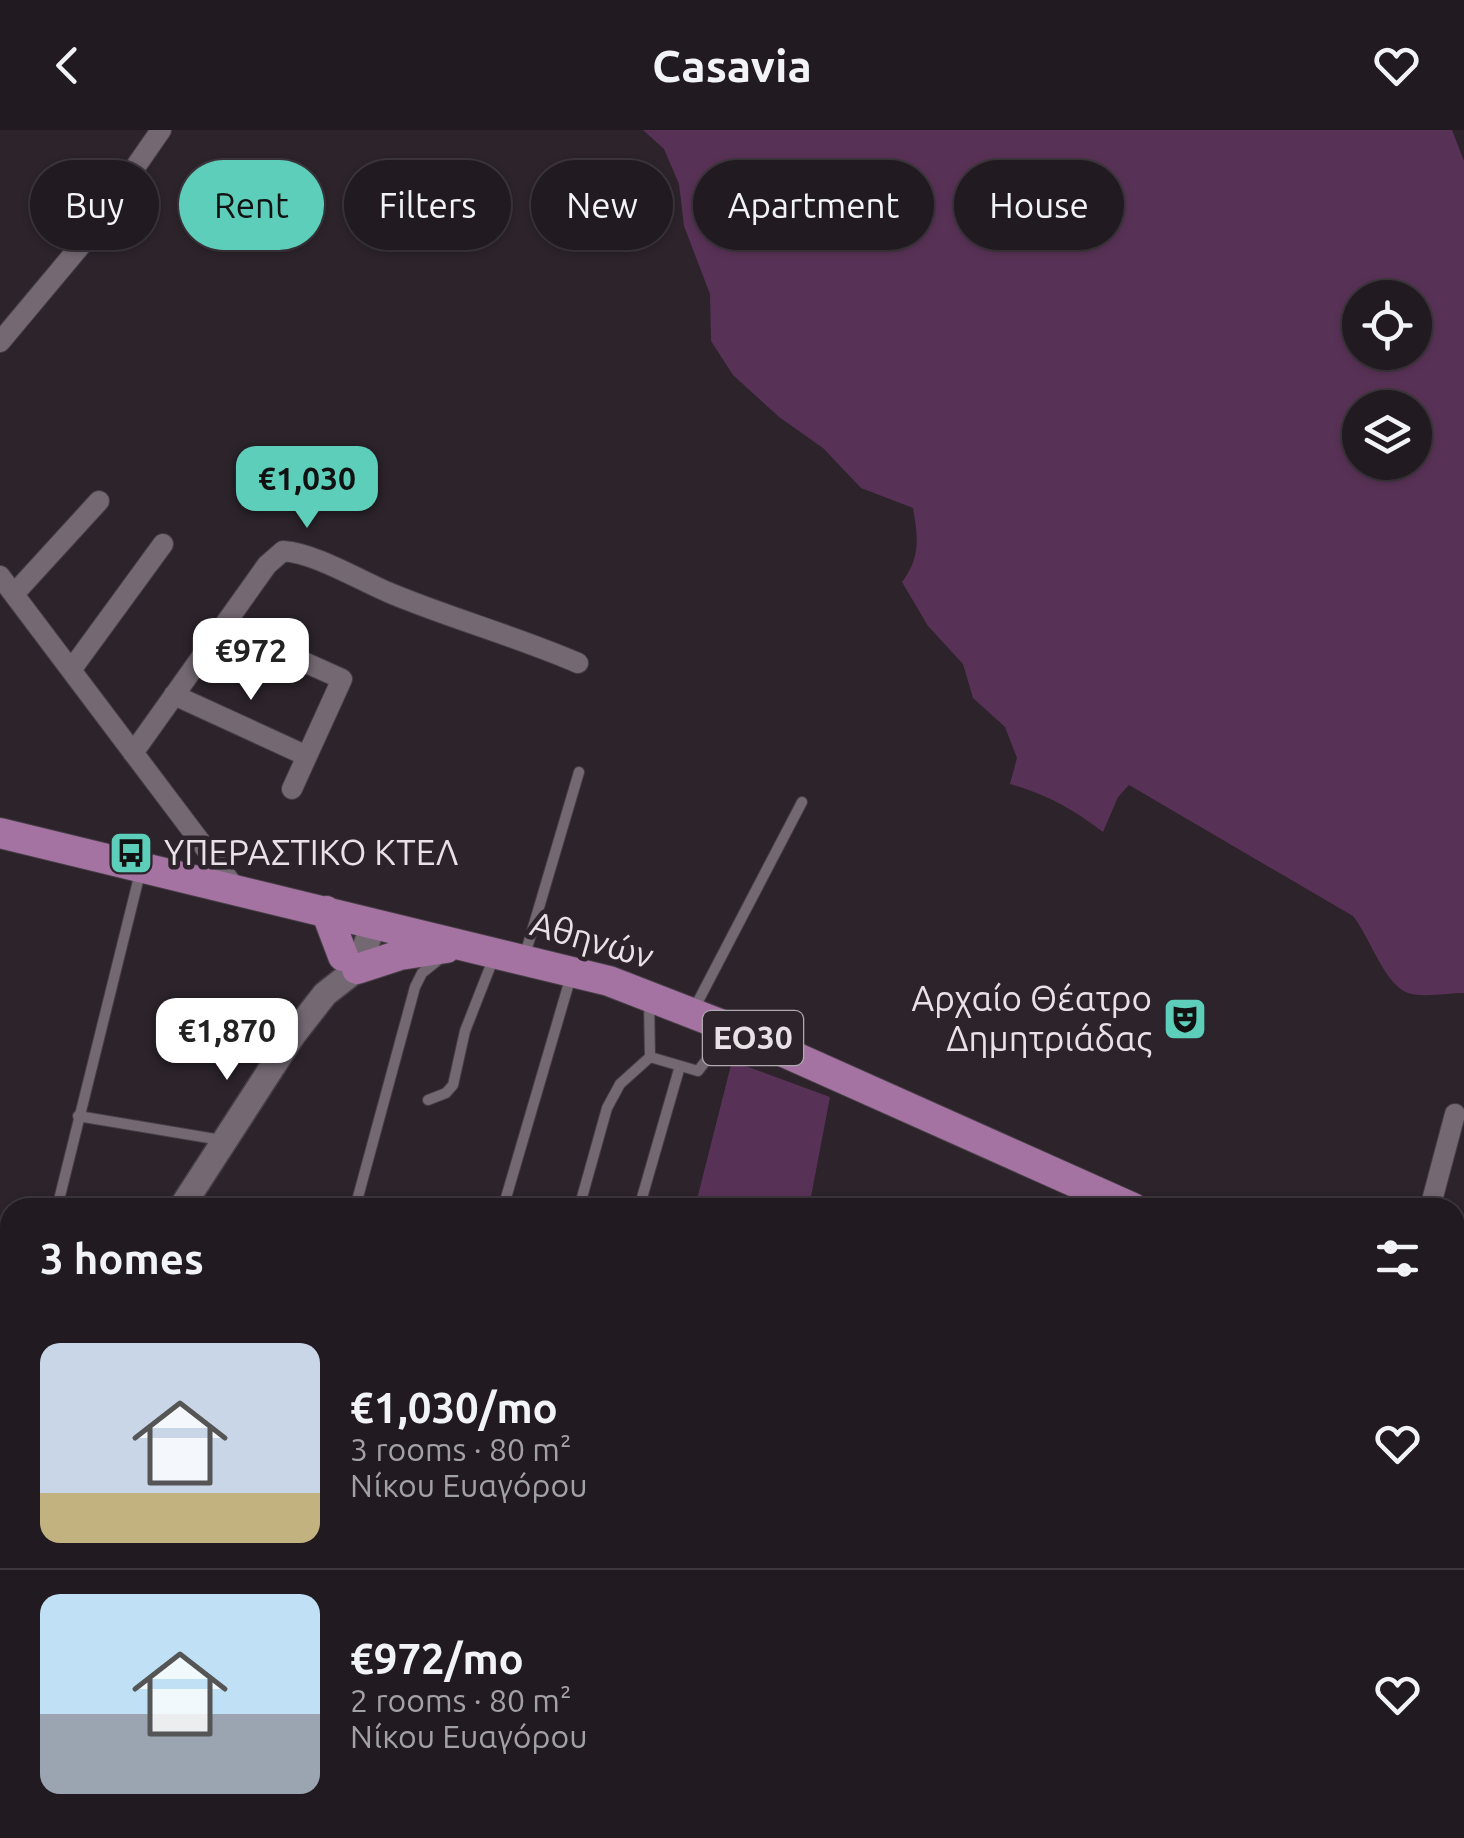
<!DOCTYPE html>
<meta charset="utf-8">
<style>
:root{--surface:#211a20;--page:#2d272d;--text:#f1f3f6;--muted:#a2a1a5;--line:#3e383e;--accent:#5dceb9}
body{margin:0;font-family:Ubuntu,sans-serif;background:var(--page);color:var(--text);height:100vh;display:flex;flex-direction:column;font-size:38px;white-space:nowrap}
*{box-sizing:border-box;margin:0}
p{font-size:32px;color:var(--muted)}
.icon{flex:none;width:55px;height:55px;fill:none;stroke:currentColor;stroke-width:2;stroke-linecap:round;stroke-linejoin:round}
.map{position:relative;flex:1;overflow:hidden}
.panel{position:absolute;left:0px;top:1068px;width:1465px;height:642px;display:flex;flex-direction:column;background:var(--surface);border-radius:30px 30px 0 0;box-shadow:0 2px 8px #0004,0 0 0 2px var(--line)}
.panel>*{flex:none}
.hud{position:absolute;left:30px;top:30px;width:1405px;height:90px;display:flex;gap:20px}
.fabs{position:absolute;left:1342px;top:150px;display:grid;gap:20px}
.fabs a{display:grid;place-items:center;width:90px;height:90px;border-radius:50%;background:var(--surface);box-shadow:0 2px 8px #0004,0 0 0 2px var(--line);font-size:50px}
.price{position:absolute;translate:-50% -85px;padding:0 22px;border-radius:20px;background:#fff;color:#222;font-size:32px;line-height:65px;filter:drop-shadow(0 2px 5px #0008)}
.price::after{content:'';position:absolute;left:50%;top:60px;width:30px;height:22px;margin-left:-15px;background:inherit;clip-path:polygon(0 0,100% 0,50% 100%)}
.price.current{background:var(--accent);color:#111}
ul{padding:0;list-style:none}
li{display:flex;align-items:center;gap:30px;height:250px;padding:0 40px}
li+li{border-top:2px solid var(--line)}
li span{display:grid;place-items:center;flex:none;width:280px;height:200px;border-radius:20px;color:#555}
li>.icon{margin-inline-start:auto}
span .icon{width:120px;height:120px;fill:#fffc;stroke-width:1}
li b{font-size:42px}
h2{display:flex;justify-content:space-between;align-items:center;height:120px;padding:0 40px;font-size:42px}
.chip{padding:0 35px;border-radius:45px;background:var(--surface);box-shadow:0 2px 8px #0004,0 0 0 2px var(--line);font-size:35px;line-height:90px}
.chip.current{background:var(--accent);color:#111}
header{display:flex;justify-content:space-between;align-items:center;height:130px;padding:0 40px;background:var(--surface);font-size:45px;font-weight:700}
.map>svg:first-child{display:block}
.green{fill:#583256;fill-rule:evenodd}
.lines{fill:none;stroke-linecap:round;stroke-linejoin:round}
.service-casing{stroke:#473f47;stroke-width:12}
.minor-casing{stroke:#473f47;stroke-width:22}
.tertiary-casing{stroke:#473f47;stroke-width:28}
.primary-casing{stroke:#473f47;stroke-width:32}
.service{stroke:#746973;stroke-width:10}
.minor{stroke:#746973;stroke-width:20}
.tertiary{stroke:#746973;stroke-width:25}
.primary{stroke:#a573a2;stroke-width:30}
.labels{text-anchor:middle;stroke-width:9;stroke-linejoin:round;paint-order:stroke}
.shield{fill:#2c232b;stroke:#b0a9af;stroke-width:2.5}
.shield-label{font-size:32px;font-weight:bold;fill:#e8e2e7}
.poi-label{font-size:35px;fill:#e8e2e7;stroke:#2c232b;text-anchor:start}
.street-label{font-size:35px;fill:#e8e2e7;stroke:#2c232b}
</style>
<header><svg class="icon" aria-label="back" viewBox="0 0 24 24"><path d="M15 5l-7 7 7 7"/></svg>Casavia<svg class="icon" aria-label="heart" viewBox="0 0 24 24"><path d="M12 20l-8-8c-3-5 5-10 8-4 3-6 11-1 8 4z"/></svg></header>
<div class="map">
<svg width="1464" height="1708" viewBox="0 0 1464 1708">
<rect width="100%" height="100%" fill="#2c232b"/>
<path class="green" d="M643 0H1452L1464 31V863C1448 863 1423 868 1408 863 1384 854 1370 807 1353 786L1129 655 1118 667 1103 702C1073 679 1046 664 1010 654L1017 628 1005 597 973 568 963 534 928 496 902 452C921 427 918 407 913 378L861 358 823 318 779 287 733 245 711 211 710 164 684 96 679 54 664 19ZM1360 168H1415V222H1360ZM1360 278H1415V332H1360Z
M732 931 830 967 809 1077H695Z
M1455 1444 1464 1445V1684L1455 1686Z"/>
<g class="lines">
<defs>
<path id="service" d="M524 828 579 642
M649 871 650 927 698 941 727 903
M694 879 802 672
M428 970 446 963 453 955 465 901 494 827
M78 986 221 1010
M57 1078 140 743
M355 1078 415 857 422 843 437 831
M503 1078 571 846
M579 1078 607 978 620 954 650 927
M639 1078 680 936
M1455 1144 1458 1131
M0 1476 10 1480
M412 1700 413 1708
M498 1700 501 1708"/>
<path id="minor" d="M0 212 82 114 161 0
M0 446 236 759
M14 464 99 371
M224 496 342 549 292 659
M71 540 163 414
M174 565 307 626
M133 623 267 435 283 421C315 423 359 450 390 463 452 489 516 506 578 533
M1430 1078 1455 984
M0 1168 10 1169
M0 1692H10
M1455 1694 1464 1691
M63 1700 97 1708
M1392 1708 1427 1700"/>
<path id="tertiary" d="M181 1078 293 905 325 864 357 839 374 793
M0 1382 10 1365"/>
<path id="primary" d="M0 703 609 851 730 898 1133 1078
M326 781 343 826
M357 839 400 825 446 818
M1455 1219 1464 1221"/>
</defs>
<use href="#service" class="service-casing"/>
<use href="#minor" class="minor-casing"/>
<use href="#tertiary" class="tertiary-casing"/>
<use href="#primary" class="primary-casing"/>
<use href="#service" class="service"/>
<use href="#minor" class="minor"/>
<use href="#tertiary" class="tertiary"/>
<use href="#primary" class="primary"/>
</g>
<defs>
<symbol id="bus-square" viewBox="-11 -11 22 22"><rect x="-9" y="-9" width="18" height="18" rx="4" fill="#5dceb9" stroke="#2c232b"/><path d="M-5-6H5V4H4V6H2V4H-2V6H-4V4H-5ZM-3.5-4V0h7V-4ZM-3.5 1.2v1.5H-2V1.2ZM2 1.2v1.5H3.5V1.2Z" fill="#111"/></symbol>
<symbol id="theatre-square" viewBox="-11 -11 22 22"><rect x="-9" y="-9" width="18" height="18" rx="4" fill="#5dceb9" stroke="#2c232b"/><path d="M-5-5.5Q0-4 5-5.5V0Q5 5 0 6Q-5 5-5 0ZM-3.3-2.5H-1v1.5H-3.3ZM1-2.5H3.3v1.5H1ZM-2.8 1Q0 5.5 2.8 1Z" fill="#111"/></symbol>
</defs>
<g fill-rule="evenodd">
<use href="#bus-square" x="106" y="698" width="50" height="50"/>
<use href="#theatre-square" x="1160" y="864" width="50" height="50"/>
</g>
<g class="labels">
<rect class="shield" x="703" y="881" width="100" height="54" rx="8"/>
<g class="shield-label">
<text x="753" y="919">ΕΟ30</text>
</g>
<g class="poi-label">
<text x="164" y="735">ΥΠΕΡΑΣΤΙΚΟ ΚΤΕΛ</text>
<text x="1152" y="881" text-anchor="end">Αρχαίο Θέατρο<tspan x="1152" dy="40">Δημητριάδας</tspan></text>
</g>
<g class="street-label">
<text transform="translate(592 810) rotate(16)" y="12">Αθηνών</text>
</g>
</g>
</svg>
<div class="fabs">
<a><svg class="icon" aria-label="locate" viewBox="0 0 24 24"><circle cx="12" cy="12" r="6"/><path d="M12 2v4M12 18v4M2 12h4M18 12h4"/></svg></a>
<a><svg class="icon" aria-label="layers" viewBox="0 0 24 24"><path d="M12 4l9 5-9 5-9-5zM3 14l9 5 9-5"/></svg></a>
</div>
<b class="price current" style="left:307px;top:401px">€1,030</b>
<b class="price" style="left:251px;top:573px">€972</b>
<b class="price" style="left:227px;top:953px">€1,870</b>
<div class="hud">
<a class="chip">Buy</a>
<a class="chip current">Rent</a>
<a class="chip">Filters</a>
<a class="chip">New</a>
<a class="chip">Apartment</a>
<a class="chip">House</a>
</div>
<section class="panel">
<h2>3 homes<svg class="icon" aria-label="filters" viewBox="0 0 24 24"><path d="M4 7h16M4 17h16"/><circle cx="9" cy="7" r="2"/><circle cx="15" cy="17" r="2"/></svg></h2>
<ul>
<li><span style="background:linear-gradient(#c9d6e8 75%,#c2b280 0)"><svg class="icon" aria-label="home" viewBox="0 0 24 24"><path d="M3 11l9-7 9 7M6 9v11h12V9"/></svg></span><div><b>€1,030/mo</b><p>3 rooms · 80 m²</p><p>Νίκου Ευαγόρου</p></div><svg class="icon" aria-label="heart" viewBox="0 0 24 24"><path d="M12 20l-8-8c-3-5 5-10 8-4 3-6 11-1 8 4z"/></svg></li>
<li><span style="background:linear-gradient(#bfe0f5 60%,#9aa5b1 0)"><svg class="icon" aria-label="home" viewBox="0 0 24 24"><path d="M3 11l9-7 9 7M6 9v11h12V9"/></svg></span><div><b>€972/mo</b><p>2 rooms · 80 m²</p><p>Νίκου Ευαγόρου</p></div><svg class="icon" aria-label="heart" viewBox="0 0 24 24"><path d="M12 20l-8-8c-3-5 5-10 8-4 3-6 11-1 8 4z"/></svg></li>
</ul>
</section>
</div>
